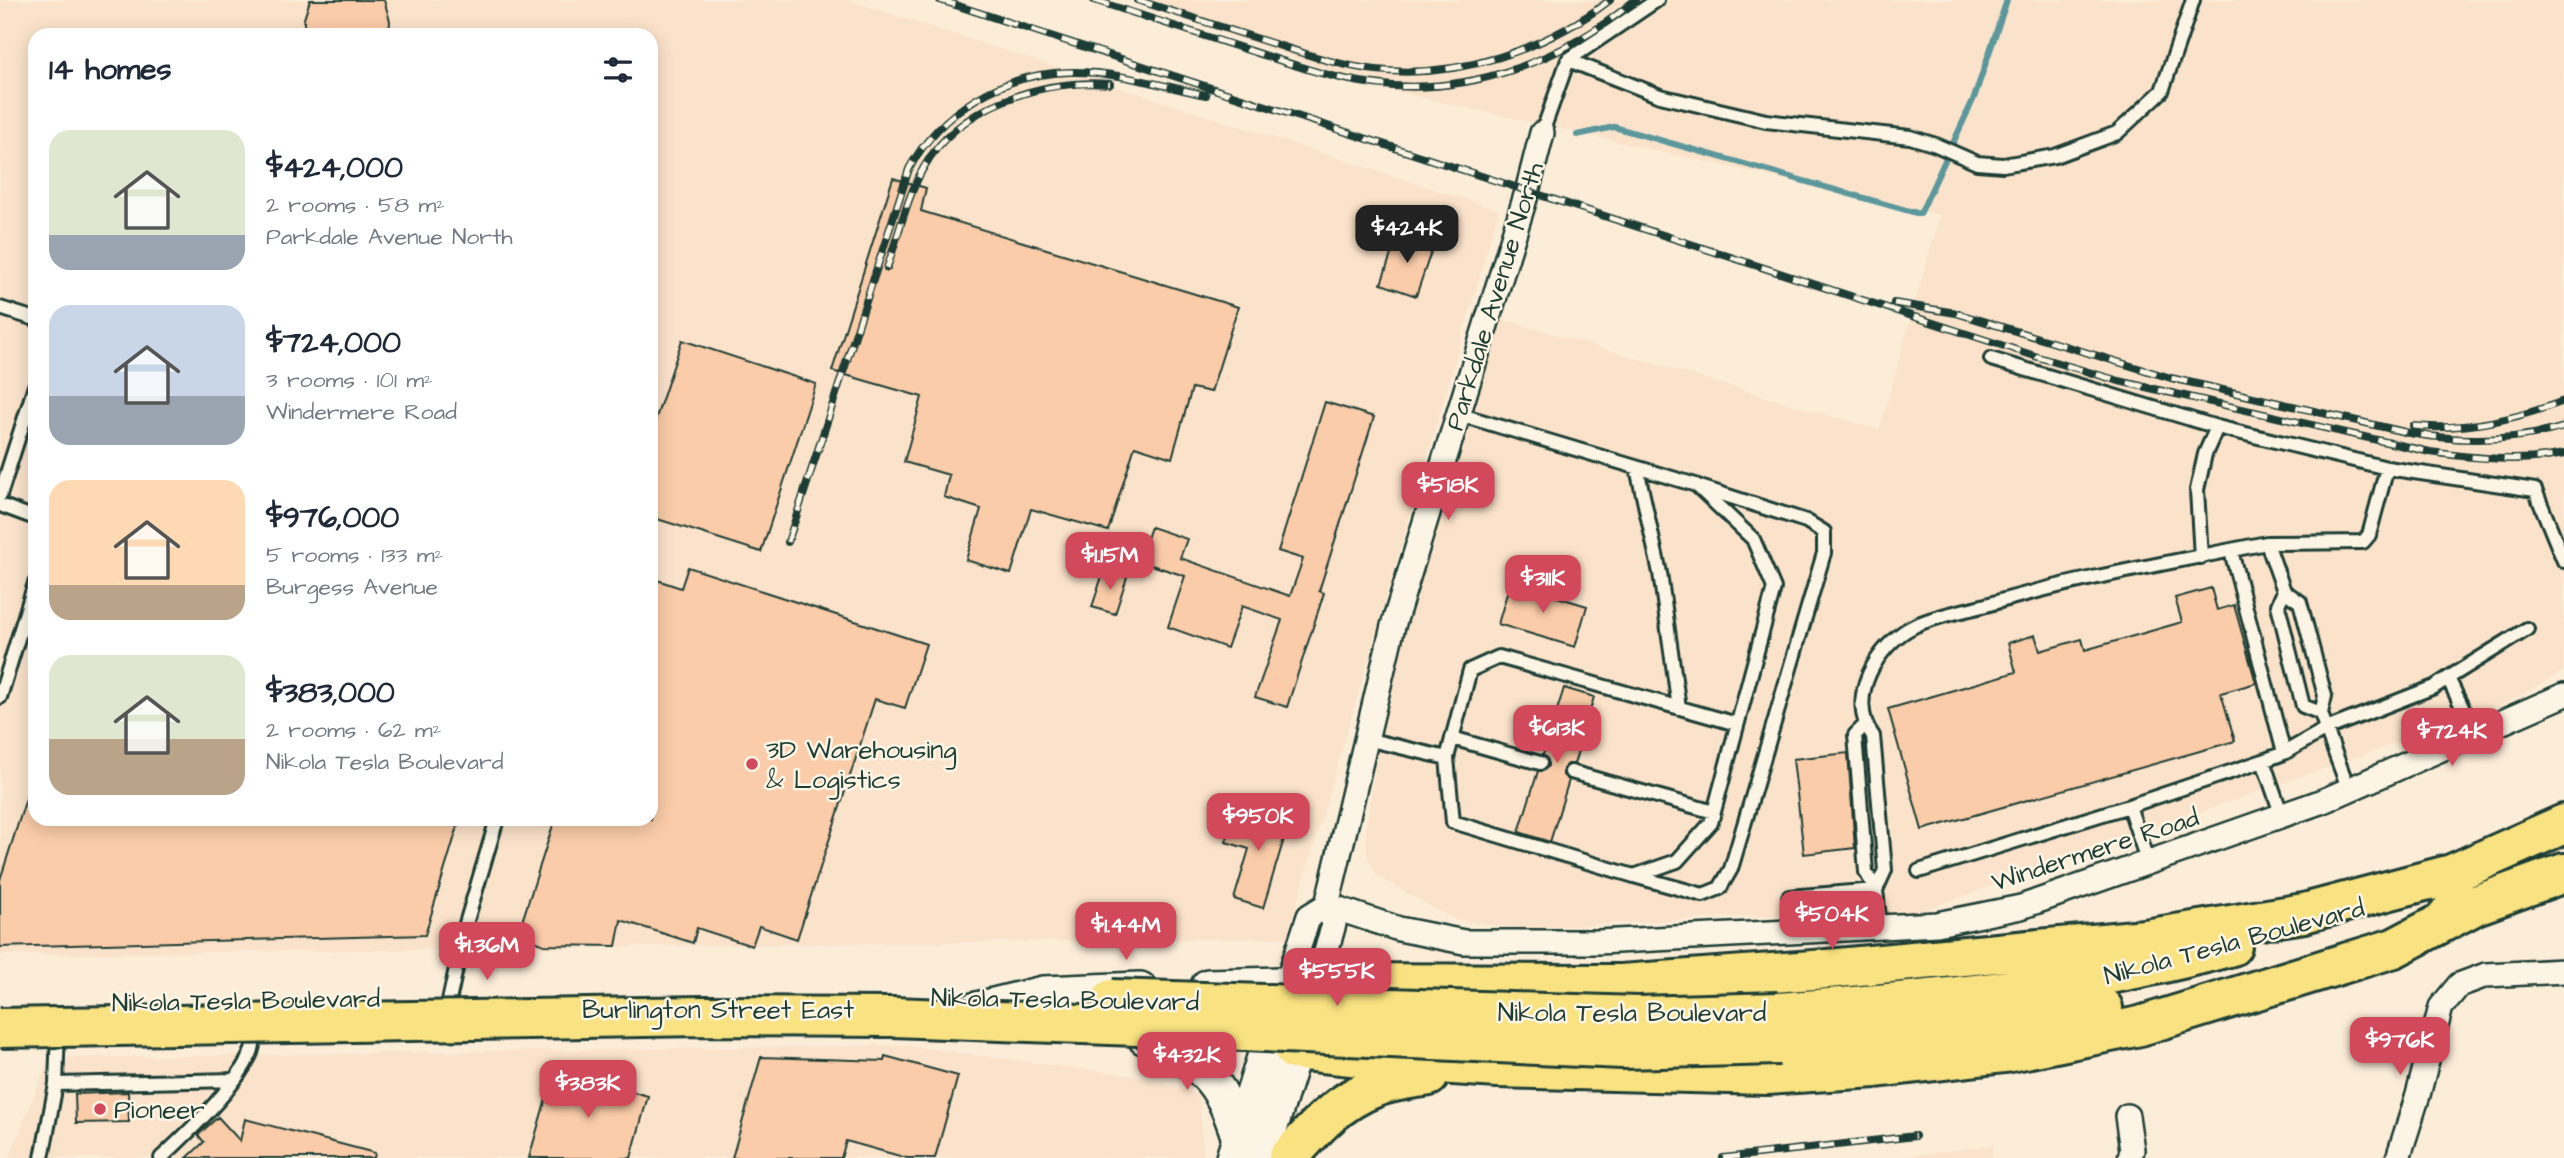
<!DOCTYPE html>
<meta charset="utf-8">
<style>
:root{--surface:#fff;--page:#f6f6f7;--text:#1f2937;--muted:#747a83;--accent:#d1495b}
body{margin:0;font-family:"Architects Daughter",sans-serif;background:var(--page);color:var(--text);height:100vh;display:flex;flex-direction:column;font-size:26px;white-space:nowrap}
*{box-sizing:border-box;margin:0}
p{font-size:23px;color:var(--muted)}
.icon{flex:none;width:38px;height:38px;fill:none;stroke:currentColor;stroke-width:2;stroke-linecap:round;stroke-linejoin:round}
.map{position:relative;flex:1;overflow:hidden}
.drawer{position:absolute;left:28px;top:28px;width:630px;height:798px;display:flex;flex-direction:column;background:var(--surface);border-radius:21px;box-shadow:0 4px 18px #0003}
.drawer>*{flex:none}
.price{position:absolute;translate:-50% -60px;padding:0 16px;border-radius:14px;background:var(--accent);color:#fff;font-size:23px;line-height:46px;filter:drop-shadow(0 2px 4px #0008)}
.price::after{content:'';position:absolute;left:50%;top:42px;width:21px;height:16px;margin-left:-10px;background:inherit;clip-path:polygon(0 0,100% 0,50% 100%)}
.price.selected{background:#222;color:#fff}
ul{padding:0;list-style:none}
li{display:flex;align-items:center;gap:21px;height:175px;padding:0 21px}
li span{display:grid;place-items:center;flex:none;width:196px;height:140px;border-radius:21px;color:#555}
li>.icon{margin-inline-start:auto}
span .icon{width:84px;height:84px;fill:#fffc;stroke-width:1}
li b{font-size:30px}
h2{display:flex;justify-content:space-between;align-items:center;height:84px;padding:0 21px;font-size:30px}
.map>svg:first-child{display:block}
.built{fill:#fbe3cb;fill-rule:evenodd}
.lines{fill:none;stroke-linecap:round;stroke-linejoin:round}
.stream{stroke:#5c979c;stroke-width:6}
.building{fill:#facca9;stroke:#1f3d34;stroke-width:2}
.lane-casing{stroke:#1f3d34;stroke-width:18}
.street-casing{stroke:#1f3d34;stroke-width:28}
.secondary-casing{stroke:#1f3d34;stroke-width:38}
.highway-casing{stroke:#1f3d34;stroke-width:44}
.lane{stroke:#fcf5e5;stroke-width:12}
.street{stroke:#fcf5e5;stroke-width:23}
.secondary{stroke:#fcf5e5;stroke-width:33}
.highway{stroke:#f8e281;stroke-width:38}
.rail-casing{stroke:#1f3d34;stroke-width:8}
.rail{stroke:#fcf5e5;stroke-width:5;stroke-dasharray:16;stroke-linecap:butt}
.highway-bridge-casing{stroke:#1f3d34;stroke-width:44;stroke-linecap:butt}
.highway-bridge{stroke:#f8e281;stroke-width:38}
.poi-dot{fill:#d1495b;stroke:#fcf5e5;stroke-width:2.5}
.labels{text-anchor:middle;stroke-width:5;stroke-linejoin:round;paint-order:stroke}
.street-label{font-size:26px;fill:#1f3d34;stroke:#fcf5e5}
.poi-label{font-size:26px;fill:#1f3d34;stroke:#fcf5e5;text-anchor:start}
</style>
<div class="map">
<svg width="2564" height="1158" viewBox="0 0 2564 1158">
<rect width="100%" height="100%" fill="#fcedd9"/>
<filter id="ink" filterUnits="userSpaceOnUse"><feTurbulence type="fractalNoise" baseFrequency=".0143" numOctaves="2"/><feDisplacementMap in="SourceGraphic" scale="14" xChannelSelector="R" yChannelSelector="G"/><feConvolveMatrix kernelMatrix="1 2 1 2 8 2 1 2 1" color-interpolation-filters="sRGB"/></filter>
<g filter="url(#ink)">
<path class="built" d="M0 0H848L1499 210 1287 938 0 955ZM35 35H651V819H35Z
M1129 0H2564V671L2501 706 1918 912 1736 917 1513 929 1453 919 1377 876 1367 854 1366 827 1386 692 1418 581 1502 319 1879 430 1940 215 1379 88Z
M901 1045 1135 1076 1199 1094 1204 1158H9L49 1058Z
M1994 1145 1991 1158H1892Z"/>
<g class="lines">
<path class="stream" d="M1577 135 1614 127 1920 214 1974 98 2007 0"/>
</g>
<path class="building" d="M310 0H384L390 21 389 35H304V19Z
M893 178 926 188 921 211 1238 307 1211 392 1192 388 1172 458 1135 446 1108 531 1031 509 1011 574 966 560 981 509 944 497 949 475 904 462 922 397 832 371Z
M1398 234 1433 246 1416 296 1381 284Z
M682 340 816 384 761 552 651 517V433Z
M1325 402 1374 417 1319 591 1324 593 1287 707 1255 697 1282 620 1242 606 1227 648 1168 627 1185 576 1139 561 1151 527 1187 539 1180 558 1290 596 1303 559 1278 551Z
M688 567 926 644 905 708 875 699 797 939 759 926 752 946 697 928 693 943 621 920 616 946 544 945 518 934 555 819H651V578L681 588Z
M1104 570 1127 577 1115 614 1092 607Z
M1510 583 1587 606 1575 647 1498 624Z
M2211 588 2217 610 2234 605 2256 683 2221 693 2235 741 1922 830 1888 709 2016 672 2008 643 2035 635 2040 651 2082 639 2085 650 2182 622 2175 598Z
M1564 688 1594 697 1574 764H1568L1563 769V775L1569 780 1550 842 1519 832 1538 771H1543L1548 766V760L1543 755Z
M1848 753 1855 848 1804 854 1793 759Z
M32 780H35V819H460L425 935 0 947V880Z
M1262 808 1291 816 1263 908 1234 899 1249 849 1226 842 1234 815 1258 823Z
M885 1056 958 1076 935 1158H907L846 1141 841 1158H732L761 1057 884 1061Z
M554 1070 648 1096 631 1158H529Z
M128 1092 129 1122 76 1123 75 1094Z
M218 1117 240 1141 245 1119 375 1153 374 1158H187L204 1142 198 1135Z"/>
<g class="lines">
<defs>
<path id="lane" d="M1568 60 1660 96 1766 121 1910 137 1936 145 1977 163 2003 165 2055 156 2117 133 2162 91 2193 0
M1542 133 1568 60 1657 0
M0 308 35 319
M1991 359 2217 427
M1637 468 1660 573 1679 708
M2387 468 2535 490 2564 561
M0 495 35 386
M0 505 35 518
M2231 551 2284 753
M2201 557 2197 490 2205 454 2217 427 2387 468 2369 535 2363 542 2267 543
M0 697 35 583
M2321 713 2303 706 2278 605 2284 591 2300 602 2325 696 2321 713 2326 729 2434 687 2448 678
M1865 725 1855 735 1866 872 1876 890 1885 870 1873 736C1845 699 1877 644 1914 626 1934 616 1964 611 1986 605 2078 578 2173 562 2267 543L2284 591
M2475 734 2448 678 2527 629
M1452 738 1540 763
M1366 739 1447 758 1453 822 1634 876 1677 861 1711 823 1774 588 1753 539 1696 485 1458 414
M1447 758 1470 670 1499 657 1737 724
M2263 761 2284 753 2326 729 2349 790
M1571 772 1714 812
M2129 806 2263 761 2282 816
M1919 871 2129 806 2148 863
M1634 876 1703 895 1720 888 1731 869 1824 553V532L1806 521 1700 487
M1789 897 1876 890 1880 927
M447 1010 465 927 497 819
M56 1084 234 1080
M42 1158 56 1084 58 1030
M161 1158C190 1131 233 1090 250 1055 254 1047 254 1037 255 1028"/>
<path id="street" d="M1327 905 1399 929 1464 942H1598L1937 924 2021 907 2323 801 2564 695
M1287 983 1309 916 1327 905
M1317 983 1334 924 1327 905 1393 626 1527 192 1542 133
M2127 1116 2132 1150 2130 1158
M2398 1158 2418 1095 2441 1007 2459 985 2486 975 2564 971"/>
<path id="secondary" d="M1208 986 1317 983
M973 1010 1043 993 1140 989
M1145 1038C1204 1065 1219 1076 1239 1139
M1233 1158 1279 1009
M1261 1158 1303 1025"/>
<path id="highway" d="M2436 881 2564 824
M2448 915 2564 873
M1317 983 1621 984 1827 969 2145 939 2304 913 2459 872
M1778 1012C1933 1000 2081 988 2232 946
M1779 1045 1948 1029 2103 1008
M1294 1050 1409 1062 1498 1068 1767 1075 1876 1068 2005 1053 2140 1026 2394 948 2472 907
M1288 1158C1314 1129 1338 1101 1376 1087 1392 1081 1412 1079 1429 1076"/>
</defs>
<use href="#lane" class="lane-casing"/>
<use href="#street" class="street-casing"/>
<use href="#secondary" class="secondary-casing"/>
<use href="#highway" class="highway-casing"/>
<use href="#lane" class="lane"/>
<use href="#street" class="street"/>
<use href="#secondary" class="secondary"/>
<use href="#highway" class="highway"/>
<defs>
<path id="rail" d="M940 0 2038 357 2119 381 2430 452C2473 458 2521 463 2564 454
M1094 0C1147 17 1199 34 1251 51 1292 64 1332 79 1374 84 1468 97 1565 60 1635 0
M1137 0C1180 14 1224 28 1268 42 1303 53 1339 66 1376 70 1458 79 1545 50 1610 0
M887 268C898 237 907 196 924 167 959 105 1042 79 1110 84
M1894 303 1956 313 2171 378 2409 433C2461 442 2513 442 2564 427
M2413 426C2466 431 2515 419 2564 401
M788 542 909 169C940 111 1003 73 1070 72 1116 71 1162 86 1206 95
M1723 1158 1915 1136"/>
</defs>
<use href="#rail" class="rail-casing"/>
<use href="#rail" class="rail"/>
<defs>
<path id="highway-bridge" d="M1112 999 1638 1016 1778 1012
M0 1028 702 1016 893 1017 1137 1026 1622 1049 1779 1045"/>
</defs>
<use href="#highway-bridge" class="highway-bridge-casing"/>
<use href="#highway-bridge" class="highway-bridge"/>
</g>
</g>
<g class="poi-dot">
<circle cx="752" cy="764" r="7"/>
<circle cx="100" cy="1109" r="7"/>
</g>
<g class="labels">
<g class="street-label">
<text transform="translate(1494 296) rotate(-73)" y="9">Parkdale Avenue North</text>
<text transform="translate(2095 849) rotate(-18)" y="9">Windermere Road</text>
<text transform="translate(2234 941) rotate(-15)" y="9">Nikola Tesla Boulevard</text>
<text transform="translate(1065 999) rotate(1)" y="9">Nikola Tesla Boulevard</text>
<text transform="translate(246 1000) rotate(-1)" y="9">Nikola Tesla Boulevard</text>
<text x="718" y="1018">Burlington Street East</text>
<text x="1632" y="1021">Nikola Tesla Boulevard</text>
</g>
<g class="poi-label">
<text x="766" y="758">3D Warehousing<tspan x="766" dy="30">&amp; Logistics</tspan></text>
<text x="114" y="1118">Pioneer</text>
</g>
</g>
</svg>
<b class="price selected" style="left:1407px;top:265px">$424K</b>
<b class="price" style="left:1448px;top:522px">$518K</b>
<b class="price" style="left:1110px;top:592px">$1.15M</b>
<b class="price" style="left:1543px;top:615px">$311K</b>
<b class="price" style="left:1557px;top:765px">$613K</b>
<b class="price" style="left:2452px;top:768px">$724K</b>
<b class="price" style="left:1258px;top:853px">$950K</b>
<b class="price" style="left:1832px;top:951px">$504K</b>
<b class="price" style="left:1126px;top:962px">$1.44M</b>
<b class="price" style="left:487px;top:982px">$1.36M</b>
<b class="price" style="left:1337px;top:1008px">$555K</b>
<b class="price" style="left:2400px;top:1077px">$976K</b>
<b class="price" style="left:1187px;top:1092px">$432K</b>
<b class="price" style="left:588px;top:1120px">$383K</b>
<section class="drawer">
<h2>14 homes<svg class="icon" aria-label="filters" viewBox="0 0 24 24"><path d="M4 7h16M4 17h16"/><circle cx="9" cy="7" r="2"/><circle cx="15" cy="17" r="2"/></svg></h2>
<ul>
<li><span style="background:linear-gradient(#dfe7d0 75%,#9aa5b1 0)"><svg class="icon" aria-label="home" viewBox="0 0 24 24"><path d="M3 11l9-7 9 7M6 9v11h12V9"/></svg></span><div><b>$424,000</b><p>2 rooms · 58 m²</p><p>Parkdale Avenue North</p></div></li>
<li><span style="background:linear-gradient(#c9d6e8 65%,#9aa5b1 0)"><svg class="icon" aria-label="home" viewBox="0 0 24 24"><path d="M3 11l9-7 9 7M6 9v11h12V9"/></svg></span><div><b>$724,000</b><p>3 rooms · 101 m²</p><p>Windermere Road</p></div></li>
<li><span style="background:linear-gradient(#ffd9b3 75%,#b9a48a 0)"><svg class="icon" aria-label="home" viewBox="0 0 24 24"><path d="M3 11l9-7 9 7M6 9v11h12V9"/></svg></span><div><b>$976,000</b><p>5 rooms · 133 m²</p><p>Burgess Avenue</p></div></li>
<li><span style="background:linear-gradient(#dfe7d0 60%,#b9a48a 0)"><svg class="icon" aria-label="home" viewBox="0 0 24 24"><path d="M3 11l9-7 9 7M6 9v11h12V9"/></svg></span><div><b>$383,000</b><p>2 rooms · 62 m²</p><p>Nikola Tesla Boulevard</p></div></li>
</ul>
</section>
</div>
